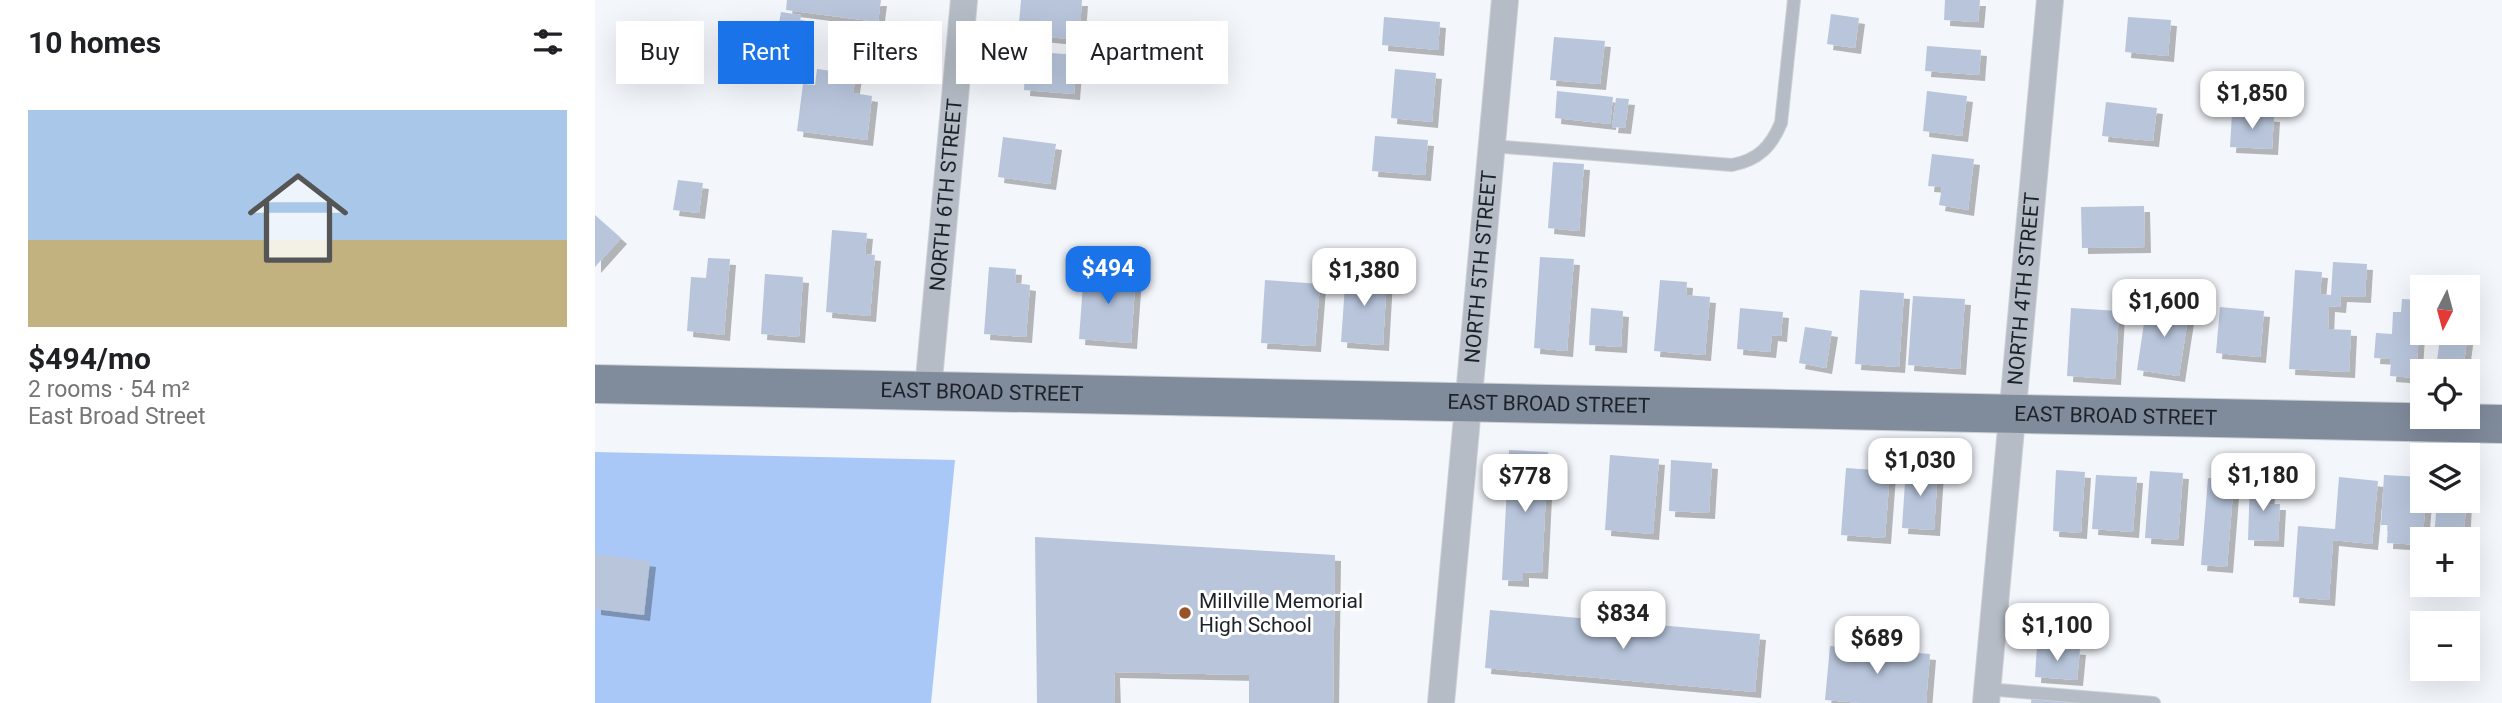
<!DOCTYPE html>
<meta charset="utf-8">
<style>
:root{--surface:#fff;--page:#f6f6f6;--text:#202124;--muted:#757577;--accent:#1a73e8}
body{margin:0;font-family:Roboto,sans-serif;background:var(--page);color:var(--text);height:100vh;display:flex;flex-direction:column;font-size:26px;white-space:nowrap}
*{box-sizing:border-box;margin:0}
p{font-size:23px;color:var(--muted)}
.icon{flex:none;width:38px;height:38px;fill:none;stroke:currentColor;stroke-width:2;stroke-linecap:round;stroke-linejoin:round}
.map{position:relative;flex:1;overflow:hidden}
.side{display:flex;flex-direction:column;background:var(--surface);width:595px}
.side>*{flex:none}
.top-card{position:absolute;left:21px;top:21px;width:665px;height:63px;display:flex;gap:14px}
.needle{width:46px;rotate:186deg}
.fabs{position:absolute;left:1815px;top:275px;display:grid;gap:14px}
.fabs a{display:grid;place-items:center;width:70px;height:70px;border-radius:0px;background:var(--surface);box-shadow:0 7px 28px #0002;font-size:35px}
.price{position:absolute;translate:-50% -60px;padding:0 16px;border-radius:14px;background:#fff;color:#222;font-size:23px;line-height:46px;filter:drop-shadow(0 2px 4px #0008)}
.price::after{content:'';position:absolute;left:50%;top:42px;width:21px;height:16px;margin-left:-10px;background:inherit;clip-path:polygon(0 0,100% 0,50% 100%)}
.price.active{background:var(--accent);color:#fff}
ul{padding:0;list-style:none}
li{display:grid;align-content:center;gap:14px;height:371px;padding:0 28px}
li span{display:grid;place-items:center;height:217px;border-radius:0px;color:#555}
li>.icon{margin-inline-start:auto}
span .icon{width:126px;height:126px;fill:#fffc;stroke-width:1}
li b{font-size:30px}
h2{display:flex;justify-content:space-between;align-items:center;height:84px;padding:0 28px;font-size:30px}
.pill{padding:0 24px;border-radius:0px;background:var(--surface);box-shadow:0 7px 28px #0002;font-size:24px;line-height:63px}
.pill.active{background:var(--accent);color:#fff}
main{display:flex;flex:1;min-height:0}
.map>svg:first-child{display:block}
.green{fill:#a9c7f7}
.building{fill:#b8c5db;filter:url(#shadow)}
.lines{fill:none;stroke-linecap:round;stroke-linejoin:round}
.lane-casing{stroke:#ccd0d5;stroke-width:14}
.street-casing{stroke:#ccd0d5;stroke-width:28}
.primary-casing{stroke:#ccd0d5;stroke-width:40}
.lane{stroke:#b6bcc5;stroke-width:12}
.street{stroke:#b6bcc5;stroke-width:26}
.primary{stroke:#808b9c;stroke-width:38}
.poi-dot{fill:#985329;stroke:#fff;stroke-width:2.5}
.labels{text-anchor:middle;stroke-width:6;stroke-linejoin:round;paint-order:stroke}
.street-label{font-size:21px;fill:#1d222a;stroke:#fff}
.poi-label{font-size:21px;fill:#1d222a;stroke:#fff;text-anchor:start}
</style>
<main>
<section class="side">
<h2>10 homes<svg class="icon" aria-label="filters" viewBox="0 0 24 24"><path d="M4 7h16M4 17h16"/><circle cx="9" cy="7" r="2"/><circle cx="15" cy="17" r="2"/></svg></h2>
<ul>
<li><span style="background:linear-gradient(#a9c7e8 60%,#c2b280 0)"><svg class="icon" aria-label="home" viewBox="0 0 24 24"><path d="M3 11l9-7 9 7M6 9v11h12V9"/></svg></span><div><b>$494/mo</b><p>2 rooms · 54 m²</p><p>East Broad Street</p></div></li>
</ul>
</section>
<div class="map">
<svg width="1907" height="703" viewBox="0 0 1907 703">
<defs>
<filter id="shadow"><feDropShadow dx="6" dy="6" stdDeviation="0" flood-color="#0004"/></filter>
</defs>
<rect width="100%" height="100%" fill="#f3f6fb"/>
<path class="green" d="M0 452 360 460 336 703H0Z"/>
<path class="building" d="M192 0H286L283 22 191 10Z
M426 0H487L484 40 423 34Z
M1350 0H1385L1383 22 1349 20Z
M186 12 206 15 204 32 183 29Z
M1236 14 1264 18 1260 48 1232 44Z
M789 17 845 22 843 50 787 45Z
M1533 17 1576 20 1573 56 1530 52Z
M959 37 1010 41 1005 84 955 80Z
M1332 46 1386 50 1384 75 1330 71Z
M417 50 482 55 479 94 429 90 430 70 415 69Z
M222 69 261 74 258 93 277 96 272 140 202 131 208 84 220 85Z
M800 69 841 73 837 122 796 118Z
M962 91 1018 97 1015 124 960 118Z
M1332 91 1372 96 1367 136 1328 131Z
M1021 98 1034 99 1030 128 1017 127Z
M1511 102 1562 108 1558 141 1507 136Z
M1637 113 1679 116 1677 149 1635 147Z
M780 136 833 140 830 175 777 171Z
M408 137 461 144 455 184 403 177Z
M1337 154 1379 159 1373 210 1344 205 1347 187 1333 186Z
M958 162 989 164 984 231 953 228Z
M83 180 108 183 104 213 78 210Z
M1549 206 1550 247 1487 248 1486 207Z
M0 215 26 238 0 267Z
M237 230 272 233 270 254 280 255 275 316 231 312Z
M945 257 979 259 972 351 939 348Z
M113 258 135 259 129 335 92 331 96 277 111 278Z
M1738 262 1772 264 1770 297 1746 296 1745 307 1734 306 1733 329 1756 330 1754 372 1694 369 1700 270 1727 272 1725 294 1736 295Z
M394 267 421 269 420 283 435 285 431 337 389 334Z
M489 270 541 273 536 343 484 339Z
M751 271 792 275 788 345 746 342Z
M170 274 208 277 204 337 166 334Z
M670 280 725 284 720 346 666 343Z
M1065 280 1092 282 1091 295 1115 297 1110 355 1059 351Z
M1265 290 1309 293 1304 367 1260 364Z
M1318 296 1370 299 1365 369 1313 365Z
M1807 299 1826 300 1821 378 1795 376 1796 359 1779 358 1781 333 1797 334 1798 312H1806Z
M1564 300 1595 305 1584 376 1542 370 1550 317 1561 318Z
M1625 307 1669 311 1665 357 1621 353Z
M996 308 1028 311 1026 347 994 345Z
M1145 308 1188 312 1186 336 1177 335 1175 352 1142 349Z
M1476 308 1524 311 1520 379 1472 376Z
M1210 327 1237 331 1231 368 1204 363Z
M1846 332H1873L1868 370 1841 367Z
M914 450 953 452 947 573 928 572V581L907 580Z
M1015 455 1064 459 1058 534 1010 530Z
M1076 460 1117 463 1114 513 1074 511Z
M1311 467 1343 469 1339 530 1307 528Z
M1251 468 1295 471 1290 538 1246 535Z
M1461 470 1490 472 1486 533 1458 531Z
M1555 471 1588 473 1583 540 1550 538Z
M1501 475 1542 477 1538 532 1497 529Z
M1789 475 1827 477V500H1831L1827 545 1792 543 1793 525H1786Z
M1744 477 1783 481 1777 544 1738 540 1734 600 1698 597 1703 526 1740 529Z
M1613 478 1639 480 1632 567 1606 565Z
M1655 480 1675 481 1673 504H1685L1683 541 1653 540Z
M1842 500H1871L1869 539H1839Z
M440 537 740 555 738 703H654V675L519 672 520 703H442Z
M0 554 55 561 49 615 0 609Z
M895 610 1165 634 1160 692 890 668Z
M1235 646 1335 654 1331 703H1267L1230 700Z
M1442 646 1485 649 1482 680 1440 677Z
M1437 694 1480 698 1479 703H1436Z"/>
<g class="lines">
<defs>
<path id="lane" d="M897 146 1137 165C1163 160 1176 147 1186 123L1199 0
M1392 689 1559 703"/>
<g id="street">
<path id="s1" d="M333 390 369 0"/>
<path id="s2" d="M846 703 910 0"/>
<path id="s3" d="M1391 703 1455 0"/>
</g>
<g id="primary">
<path id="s4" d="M0 384 1907 424"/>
</g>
</defs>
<use href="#lane" class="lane-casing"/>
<use href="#street" class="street-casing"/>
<use href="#primary" class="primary-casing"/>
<use href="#lane" class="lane"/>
<use href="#street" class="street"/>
<use href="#primary" class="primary"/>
</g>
<circle class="poi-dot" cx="590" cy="613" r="7"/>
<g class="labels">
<g class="street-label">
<text dy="7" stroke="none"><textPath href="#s1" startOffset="196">NORTH 6TH STREET</textPath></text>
<text dy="7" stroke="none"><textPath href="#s2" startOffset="438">NORTH 5TH STREET</textPath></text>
<text dy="7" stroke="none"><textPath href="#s3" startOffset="416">NORTH 4TH STREET</textPath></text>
<text dy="7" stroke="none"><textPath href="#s4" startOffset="387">EAST BROAD STREET</textPath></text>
<text dy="7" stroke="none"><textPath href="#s4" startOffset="954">EAST BROAD STREET</textPath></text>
<text dy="7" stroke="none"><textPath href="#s4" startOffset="1521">EAST BROAD STREET</textPath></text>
</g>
<g class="poi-label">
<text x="604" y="608">Millville Memorial<tspan x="604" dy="24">High School</tspan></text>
</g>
</g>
</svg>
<div class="fabs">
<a><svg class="needle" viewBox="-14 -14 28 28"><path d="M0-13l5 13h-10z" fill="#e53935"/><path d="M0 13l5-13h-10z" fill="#757577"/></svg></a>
<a><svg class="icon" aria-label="locate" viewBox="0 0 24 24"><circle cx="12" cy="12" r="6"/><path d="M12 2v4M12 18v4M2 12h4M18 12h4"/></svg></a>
<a><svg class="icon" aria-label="layers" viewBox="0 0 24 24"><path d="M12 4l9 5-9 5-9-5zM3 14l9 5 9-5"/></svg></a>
<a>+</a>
<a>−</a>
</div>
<b class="price" style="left:1657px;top:131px">$1,850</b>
<b class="price active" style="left:513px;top:306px">$494</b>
<b class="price" style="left:769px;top:308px">$1,380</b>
<b class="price" style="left:1569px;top:339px">$1,600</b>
<b class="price" style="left:1325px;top:498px">$1,030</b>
<b class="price" style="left:1668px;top:513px">$1,180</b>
<b class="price" style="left:930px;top:514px">$778</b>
<b class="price" style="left:1028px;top:651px">$834</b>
<b class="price" style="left:1462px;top:663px">$1,100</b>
<b class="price" style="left:1282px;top:676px">$689</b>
<div class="top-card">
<a class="pill">Buy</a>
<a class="pill active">Rent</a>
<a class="pill">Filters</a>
<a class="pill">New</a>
<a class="pill">Apartment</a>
</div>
</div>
</main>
